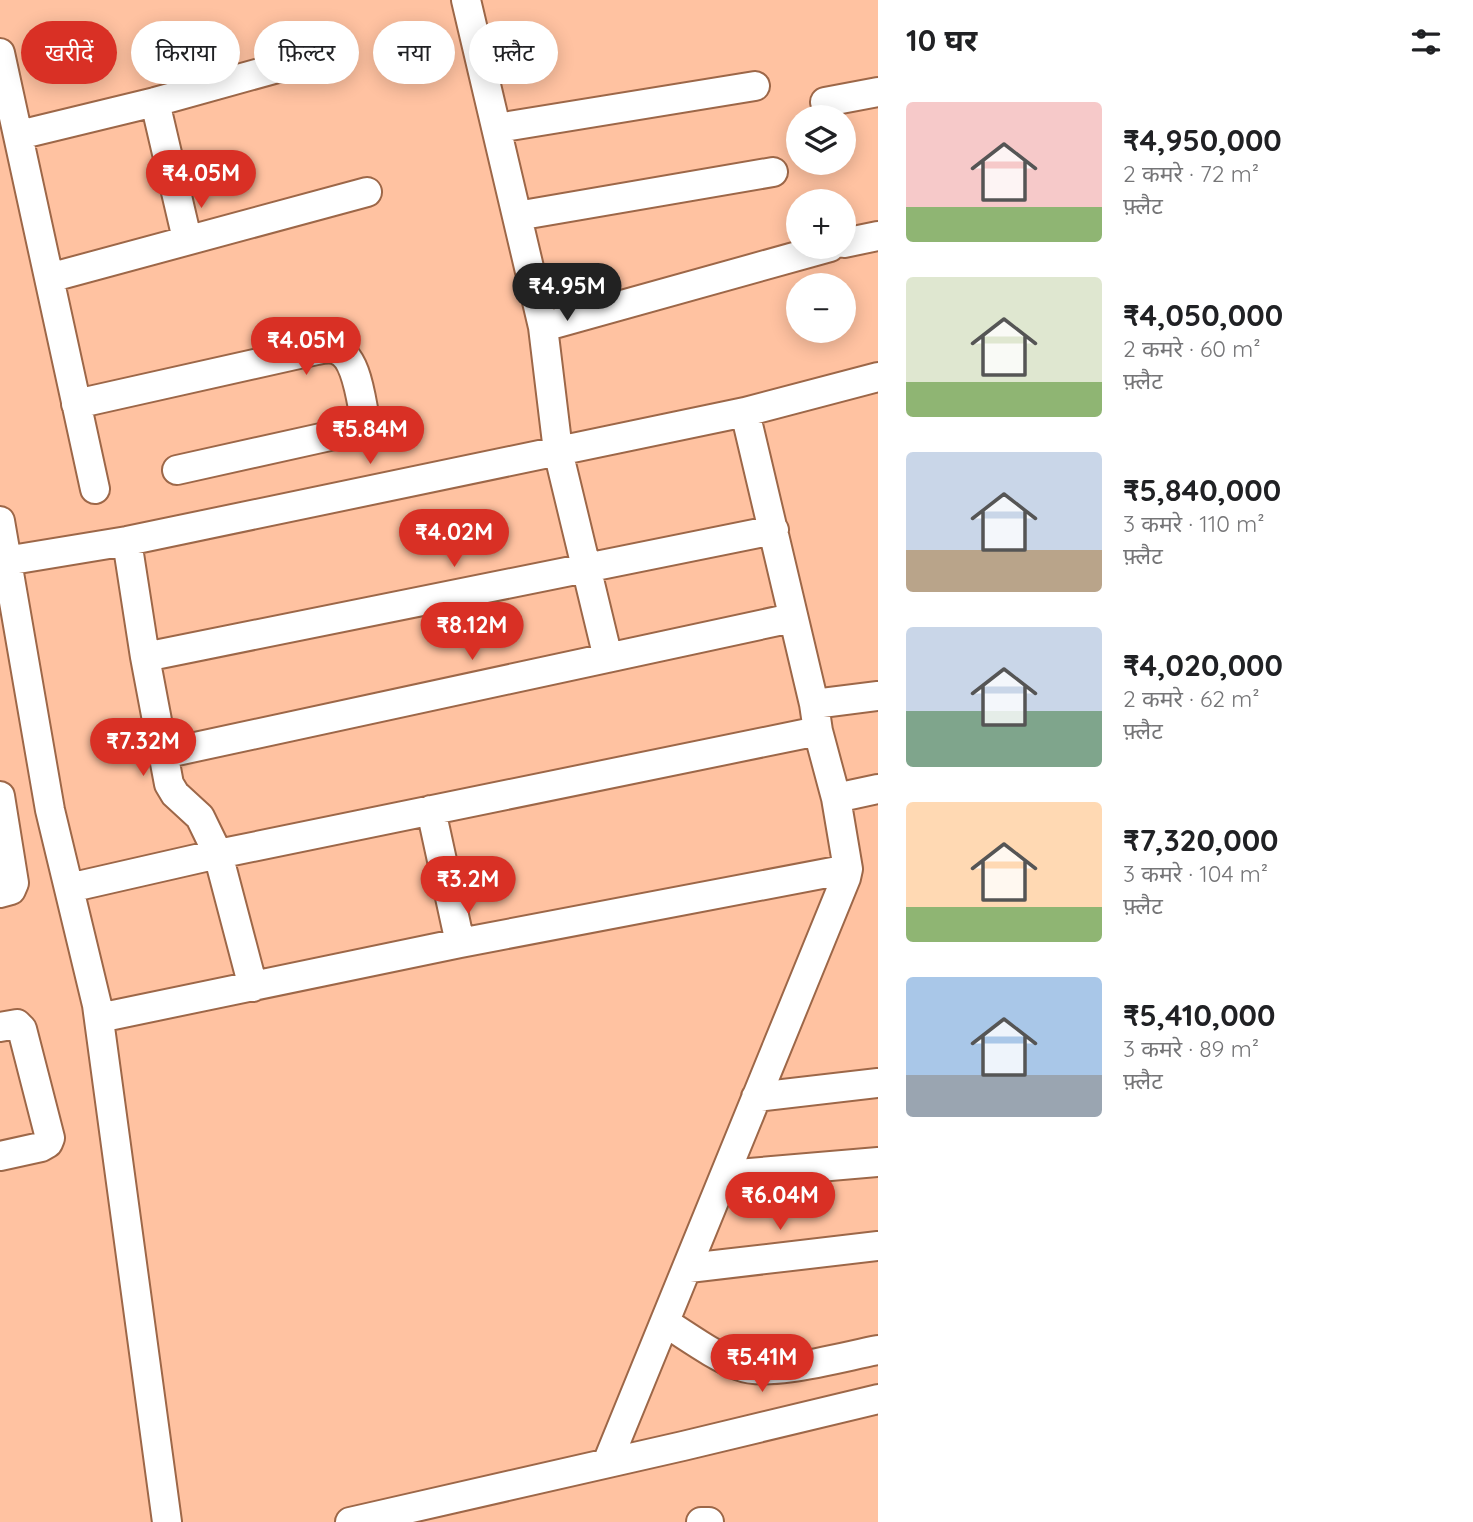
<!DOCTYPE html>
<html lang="hi">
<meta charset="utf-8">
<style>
:root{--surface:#fff;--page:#f6f6f6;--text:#202124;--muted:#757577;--accent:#d93025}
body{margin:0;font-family:Quicksand,"Noto Sans Devanagari",sans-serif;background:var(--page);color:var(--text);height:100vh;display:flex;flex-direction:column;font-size:26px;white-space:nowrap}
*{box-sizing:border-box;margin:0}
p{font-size:23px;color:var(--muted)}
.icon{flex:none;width:38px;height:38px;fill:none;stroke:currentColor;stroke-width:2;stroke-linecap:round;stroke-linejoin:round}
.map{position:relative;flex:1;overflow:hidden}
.sheet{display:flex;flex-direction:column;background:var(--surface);width:595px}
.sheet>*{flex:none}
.banner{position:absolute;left:21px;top:21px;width:665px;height:63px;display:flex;gap:14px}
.buttons{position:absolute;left:786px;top:105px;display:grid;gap:14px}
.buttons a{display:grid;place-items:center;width:70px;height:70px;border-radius:50%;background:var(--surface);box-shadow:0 4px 18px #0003;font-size:35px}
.price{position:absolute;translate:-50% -60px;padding:0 16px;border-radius:24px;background:var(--accent);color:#fff;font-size:23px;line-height:46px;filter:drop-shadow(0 2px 4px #0008)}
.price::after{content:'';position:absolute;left:50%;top:42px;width:21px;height:16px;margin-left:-10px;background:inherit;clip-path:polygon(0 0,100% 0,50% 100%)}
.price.active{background:#222;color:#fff}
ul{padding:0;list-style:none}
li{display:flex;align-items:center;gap:21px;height:175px;padding:0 28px}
li span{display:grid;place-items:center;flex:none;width:196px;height:140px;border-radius:7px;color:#555}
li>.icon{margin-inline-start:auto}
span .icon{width:84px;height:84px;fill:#fffc;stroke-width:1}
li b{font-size:30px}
h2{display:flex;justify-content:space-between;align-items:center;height:84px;padding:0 28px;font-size:30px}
.pill{padding:0 24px;border-radius:32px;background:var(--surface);box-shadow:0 4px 18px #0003;font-size:24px;line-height:63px}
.pill.active{background:var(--accent);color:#fff}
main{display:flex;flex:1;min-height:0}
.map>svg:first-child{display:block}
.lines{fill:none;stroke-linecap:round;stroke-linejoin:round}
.minor-casing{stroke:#9d6748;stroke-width:32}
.minor{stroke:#fff;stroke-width:28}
</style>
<main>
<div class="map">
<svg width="878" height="1522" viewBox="0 0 878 1522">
<rect width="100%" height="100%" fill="#ffc2a1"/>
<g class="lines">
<defs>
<path id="minor" d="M466 0 543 327 558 451 608 658
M0 53 95 489
M155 102 187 239
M825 102 878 92
M497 128 755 86
M19 135 155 102 292 64
M517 216 773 172
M844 243 878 236
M49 278 367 192
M543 327 830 247
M76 404 317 350C322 349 329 348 334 349 357 354 361 401 365 419V424L357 430 177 470
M0 521 50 810 97 1005 167 1522
M127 541 145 657 169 784 175 794 200 817 218 854 253 987
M0 562 127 541 745 412
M145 657 774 530
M814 704 878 696
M163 754 792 618
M0 796 14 883 11 890 0 893
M836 798 878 789
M431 810 460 943
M69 888 218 854 818 731
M99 1018 460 943 848 869
M0 1027 17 1024 22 1029 50 1138 48 1143 41 1147 0 1156
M756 1097 878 1083
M725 1175 878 1162
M689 1268 878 1246
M666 1323C690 1338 714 1356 740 1366 769 1378 845 1356 878 1350
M607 1463 846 878 848 869 836 798 818 731 814 704 745 412 878 377
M350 1522 683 1446 878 1399
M701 1522H709"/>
</defs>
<use href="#minor" class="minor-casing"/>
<use href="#minor" class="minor"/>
</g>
</svg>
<div class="buttons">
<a><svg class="icon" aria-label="layers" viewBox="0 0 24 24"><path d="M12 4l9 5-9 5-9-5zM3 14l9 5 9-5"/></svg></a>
<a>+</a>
<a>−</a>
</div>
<b class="price" style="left:201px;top:210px">₹4.05M</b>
<b class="price active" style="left:567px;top:323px">₹4.95M</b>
<b class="price" style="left:306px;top:377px">₹4.05M</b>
<b class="price" style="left:370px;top:466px">₹5.84M</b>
<b class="price" style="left:454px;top:569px">₹4.02M</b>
<b class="price" style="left:472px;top:662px">₹8.12M</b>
<b class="price" style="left:143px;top:778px">₹7.32M</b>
<b class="price" style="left:468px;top:916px">₹3.2M</b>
<b class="price" style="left:780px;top:1232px">₹6.04M</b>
<b class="price" style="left:762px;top:1394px">₹5.41M</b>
<div class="banner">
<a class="pill active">खरीदें</a>
<a class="pill">किराया</a>
<a class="pill">फ़िल्टर</a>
<a class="pill">नया</a>
<a class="pill">फ़्लैट</a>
</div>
</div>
<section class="sheet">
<h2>10 घर<svg class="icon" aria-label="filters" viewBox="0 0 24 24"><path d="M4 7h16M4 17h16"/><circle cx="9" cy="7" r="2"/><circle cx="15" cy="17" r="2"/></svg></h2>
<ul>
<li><span style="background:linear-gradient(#f6c9c9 75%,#8fb573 0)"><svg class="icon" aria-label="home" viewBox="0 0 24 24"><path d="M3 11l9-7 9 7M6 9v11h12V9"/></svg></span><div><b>₹4,950,000</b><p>2 कमरे · 72 m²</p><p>फ़्लैट</p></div></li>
<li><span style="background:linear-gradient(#dfe7d0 75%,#8fb573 0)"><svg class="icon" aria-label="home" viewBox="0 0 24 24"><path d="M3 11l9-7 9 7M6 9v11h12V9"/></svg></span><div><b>₹4,050,000</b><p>2 कमरे · 60 m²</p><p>फ़्लैट</p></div></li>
<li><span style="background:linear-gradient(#c9d6e8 70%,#b9a48a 0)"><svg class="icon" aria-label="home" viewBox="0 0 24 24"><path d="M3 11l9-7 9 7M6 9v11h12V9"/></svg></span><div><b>₹5,840,000</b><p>3 कमरे · 110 m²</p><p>फ़्लैट</p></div></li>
<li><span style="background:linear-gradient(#c9d6e8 60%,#7fa58c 0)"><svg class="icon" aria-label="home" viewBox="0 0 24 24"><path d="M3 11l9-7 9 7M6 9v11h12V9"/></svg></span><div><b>₹4,020,000</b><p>2 कमरे · 62 m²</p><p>फ़्लैट</p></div></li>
<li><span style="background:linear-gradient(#ffd9b3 75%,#8fb573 0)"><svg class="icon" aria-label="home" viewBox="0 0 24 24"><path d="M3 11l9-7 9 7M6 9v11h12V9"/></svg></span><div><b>₹7,320,000</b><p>3 कमरे · 104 m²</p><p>फ़्लैट</p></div></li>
<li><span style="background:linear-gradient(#a9c7e8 70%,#9aa5b1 0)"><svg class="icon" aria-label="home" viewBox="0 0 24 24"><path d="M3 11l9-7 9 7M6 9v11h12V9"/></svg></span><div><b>₹5,410,000</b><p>3 कमरे · 89 m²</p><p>फ़्लैट</p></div></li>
</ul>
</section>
</main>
